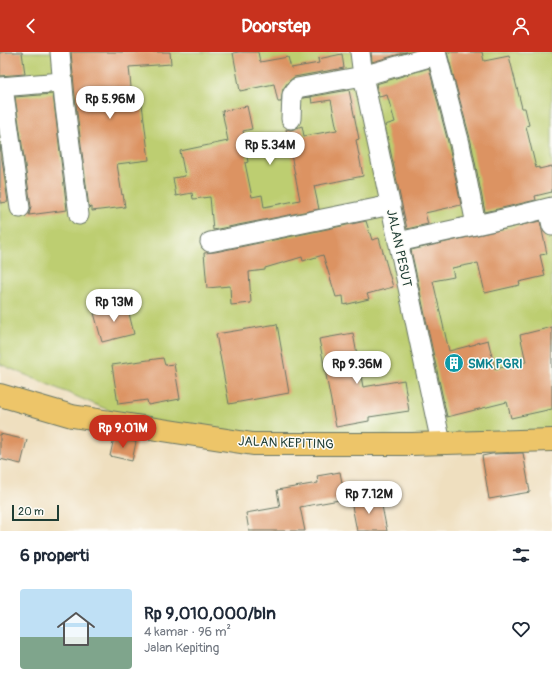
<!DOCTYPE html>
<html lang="id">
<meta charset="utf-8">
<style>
:root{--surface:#fff;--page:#f6f6f7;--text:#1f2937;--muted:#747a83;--line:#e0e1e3;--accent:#c8321e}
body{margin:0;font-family:Pangolin,sans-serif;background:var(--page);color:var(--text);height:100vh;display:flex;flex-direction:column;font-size:15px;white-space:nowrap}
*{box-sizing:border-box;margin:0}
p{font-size:13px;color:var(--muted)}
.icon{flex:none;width:22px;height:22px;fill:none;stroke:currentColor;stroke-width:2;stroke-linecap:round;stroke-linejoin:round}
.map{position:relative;height:479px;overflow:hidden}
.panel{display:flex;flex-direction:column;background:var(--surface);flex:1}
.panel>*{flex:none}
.scale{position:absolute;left:12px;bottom:10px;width:47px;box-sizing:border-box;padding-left:4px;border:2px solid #1f3d34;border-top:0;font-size:11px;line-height:14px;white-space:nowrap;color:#1f3d34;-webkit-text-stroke:3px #fdfcf7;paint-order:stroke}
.price{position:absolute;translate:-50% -34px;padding:0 9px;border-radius:14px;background:#fff;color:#222;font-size:13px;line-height:26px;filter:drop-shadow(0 1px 2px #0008)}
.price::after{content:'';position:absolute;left:50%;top:24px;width:12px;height:9px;margin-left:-6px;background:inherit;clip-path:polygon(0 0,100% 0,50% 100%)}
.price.on{background:var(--accent);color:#fff}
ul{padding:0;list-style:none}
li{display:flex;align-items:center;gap:12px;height:100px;padding:0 20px}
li+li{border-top:1px solid var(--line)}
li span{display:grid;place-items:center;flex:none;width:112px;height:80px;border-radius:4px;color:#555}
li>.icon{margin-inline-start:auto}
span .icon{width:48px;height:48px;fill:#fffc;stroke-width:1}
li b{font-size:17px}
h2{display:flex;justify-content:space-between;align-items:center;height:48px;padding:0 20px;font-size:17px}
header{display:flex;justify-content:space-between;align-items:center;height:52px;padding:0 20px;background:var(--accent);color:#fff;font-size:18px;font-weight:700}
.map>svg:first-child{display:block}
.green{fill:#bdce71;stroke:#6e8652}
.building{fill:#dc9362}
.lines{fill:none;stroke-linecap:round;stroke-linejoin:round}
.minor-casing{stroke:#687665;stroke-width:21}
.major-casing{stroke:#687665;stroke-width:24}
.minor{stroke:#fff;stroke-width:19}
.major{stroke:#edc569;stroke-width:22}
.labels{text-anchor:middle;stroke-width:3;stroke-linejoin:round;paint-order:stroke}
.street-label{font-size:13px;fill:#1f3d34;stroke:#fdfcf7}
.culture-label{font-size:13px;font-weight:bold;fill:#0d838f;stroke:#fdfcf7;text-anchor:start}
</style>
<header><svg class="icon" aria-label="back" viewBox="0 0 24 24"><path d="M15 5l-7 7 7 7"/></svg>Doorstep<svg class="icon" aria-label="person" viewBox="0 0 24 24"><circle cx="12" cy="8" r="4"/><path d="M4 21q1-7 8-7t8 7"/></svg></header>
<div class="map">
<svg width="552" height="479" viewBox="0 0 552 479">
<rect width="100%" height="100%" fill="#fdfcf7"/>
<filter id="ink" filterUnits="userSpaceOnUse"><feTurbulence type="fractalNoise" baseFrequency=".025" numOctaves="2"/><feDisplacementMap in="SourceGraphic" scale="8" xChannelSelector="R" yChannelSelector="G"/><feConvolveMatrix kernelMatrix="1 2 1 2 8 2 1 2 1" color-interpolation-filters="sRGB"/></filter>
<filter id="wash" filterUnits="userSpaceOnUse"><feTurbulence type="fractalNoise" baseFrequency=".012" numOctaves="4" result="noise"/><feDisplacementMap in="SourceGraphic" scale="16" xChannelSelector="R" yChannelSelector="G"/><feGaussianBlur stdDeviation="0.9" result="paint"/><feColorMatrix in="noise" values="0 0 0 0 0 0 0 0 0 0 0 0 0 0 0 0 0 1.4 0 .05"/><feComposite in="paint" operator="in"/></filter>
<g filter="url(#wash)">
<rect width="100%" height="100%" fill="#efdfbf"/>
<path class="green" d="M0 0H552V383L337 385 153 377 0 312Z"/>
<g id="blocks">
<path class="building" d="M0 0H22L25 22 0 24Z
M71 0H170L171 12 129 15 132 45 141 44 149 108 117 112 122 143 123 142 125 155 92 159V155L89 156 75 45Z
M239 0H258L260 10 288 5 291 16 319 11 318 7 342 2 344 16 294 25 288 30 283 37 281 50H278L274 32 240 39 233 1Z
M371 0H407L372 10Z
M447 0H482L484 9 509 4 522 56H525L529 73 526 74 536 116 539 115V117L552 114V140L535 144 536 148 485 160 471 90Z
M429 16 449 94 461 153 425 161 428 172 407 177 385 73 395 70 387 43 379 45 376 32Z
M349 38 359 87 356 88 363 124 314 134 319 157 213 178 210 145 193 147 192 141 176 144 173 126 185 124 180 99 228 89 222 59 247 54 252 77 243 79 246 90H244L248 110 245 111 252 145 262 143 264 155 300 148 286 77 291 78 302 74 304 84 337 78 331 48 312 51 311 45 303 46Z
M53 42 67 158 29 163 31 154 15 45Z
M0 93 8 150 0 151Z
M366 169 372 188 379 186 393 235 367 242 369 247 344 253 343 244 336 245 323 203 303 209 302 205 265 216V218L249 220 251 251 231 253 230 234 207 236 204 201 215 200Z
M540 169 547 202 540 203 545 224 519 230 520 233 485 241 478 211 452 216 454 225 433 229 449 299 476 292V291L488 288 495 317 526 310 520 283 552 275V357L511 366 507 350 447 365 411 198Z
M127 253 134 282 102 290 94 261Z
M277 272 289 341 229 352 216 282Z
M353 281 363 335 404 328 409 359 369 365V369L336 375 319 287Z
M163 306 165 313 174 312 180 347 148 353 147 348 118 352 112 313Z
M0 382 27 388 21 412 0 407Z
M114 386 136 390 132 409 110 404Z
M523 401 530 440 489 447 482 404 492 402Z
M340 420 345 447 300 455 305 479H249L246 461 280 455 277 438 318 431 317 424Z
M380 444 387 479H357L351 449Z"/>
</g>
</g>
<g filter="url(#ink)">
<use href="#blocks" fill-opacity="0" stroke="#687665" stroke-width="1"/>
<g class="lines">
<defs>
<path id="minor" d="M60 0 64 46 79 163
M360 0 363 24 441 391
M436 0 460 92 476 173
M0 35 62 30
M3 35 20 156
M291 67 292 43 297 36 363 24 436 3
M548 156 552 174
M210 190 391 153
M398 190 512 165 552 155"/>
<path id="major" d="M0 343 72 364 253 392H412L552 388"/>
</defs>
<use href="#minor" class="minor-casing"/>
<use href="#major" class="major-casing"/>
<use href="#minor" class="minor"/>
<use href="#major" class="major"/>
</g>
</g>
<defs>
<symbol id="building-disc" viewBox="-11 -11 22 22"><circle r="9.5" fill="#0f9aa8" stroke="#fdfcf7"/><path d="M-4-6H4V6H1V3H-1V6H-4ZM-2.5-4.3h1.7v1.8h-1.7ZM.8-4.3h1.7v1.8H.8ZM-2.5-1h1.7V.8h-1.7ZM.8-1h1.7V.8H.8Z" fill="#fff"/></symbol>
</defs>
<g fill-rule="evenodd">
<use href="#building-disc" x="443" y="300" width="22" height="22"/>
</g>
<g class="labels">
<g class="street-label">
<text transform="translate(400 196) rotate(78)" y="5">JALAN PESUT</text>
<text transform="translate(286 390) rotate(2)" y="5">JALAN KEPITING</text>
</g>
<g class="culture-label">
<text x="468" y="316">SMK PGRI</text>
</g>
</g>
</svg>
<div class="scale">20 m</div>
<b class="price" style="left:110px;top:68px">Rp 5.96M</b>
<b class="price" style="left:270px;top:114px">Rp 5.34M</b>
<b class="price" style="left:114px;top:271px">Rp 13M</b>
<b class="price" style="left:357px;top:333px">Rp 9.36M</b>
<b class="price on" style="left:123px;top:397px">Rp 9.01M</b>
<b class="price" style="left:369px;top:463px">Rp 7.12M</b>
</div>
<section class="panel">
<h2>6 properti<svg class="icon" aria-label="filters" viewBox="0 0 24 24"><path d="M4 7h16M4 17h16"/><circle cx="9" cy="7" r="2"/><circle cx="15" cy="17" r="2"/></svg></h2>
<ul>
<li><span style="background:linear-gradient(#bfe0f5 60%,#7fa58c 0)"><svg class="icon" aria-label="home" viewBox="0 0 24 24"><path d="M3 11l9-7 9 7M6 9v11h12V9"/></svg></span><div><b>Rp 9,010,000/bln</b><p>4 kamar · 96 m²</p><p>Jalan Kepiting</p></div><svg class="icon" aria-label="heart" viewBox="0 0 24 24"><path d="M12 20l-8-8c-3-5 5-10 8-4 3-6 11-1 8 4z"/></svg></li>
</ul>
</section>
